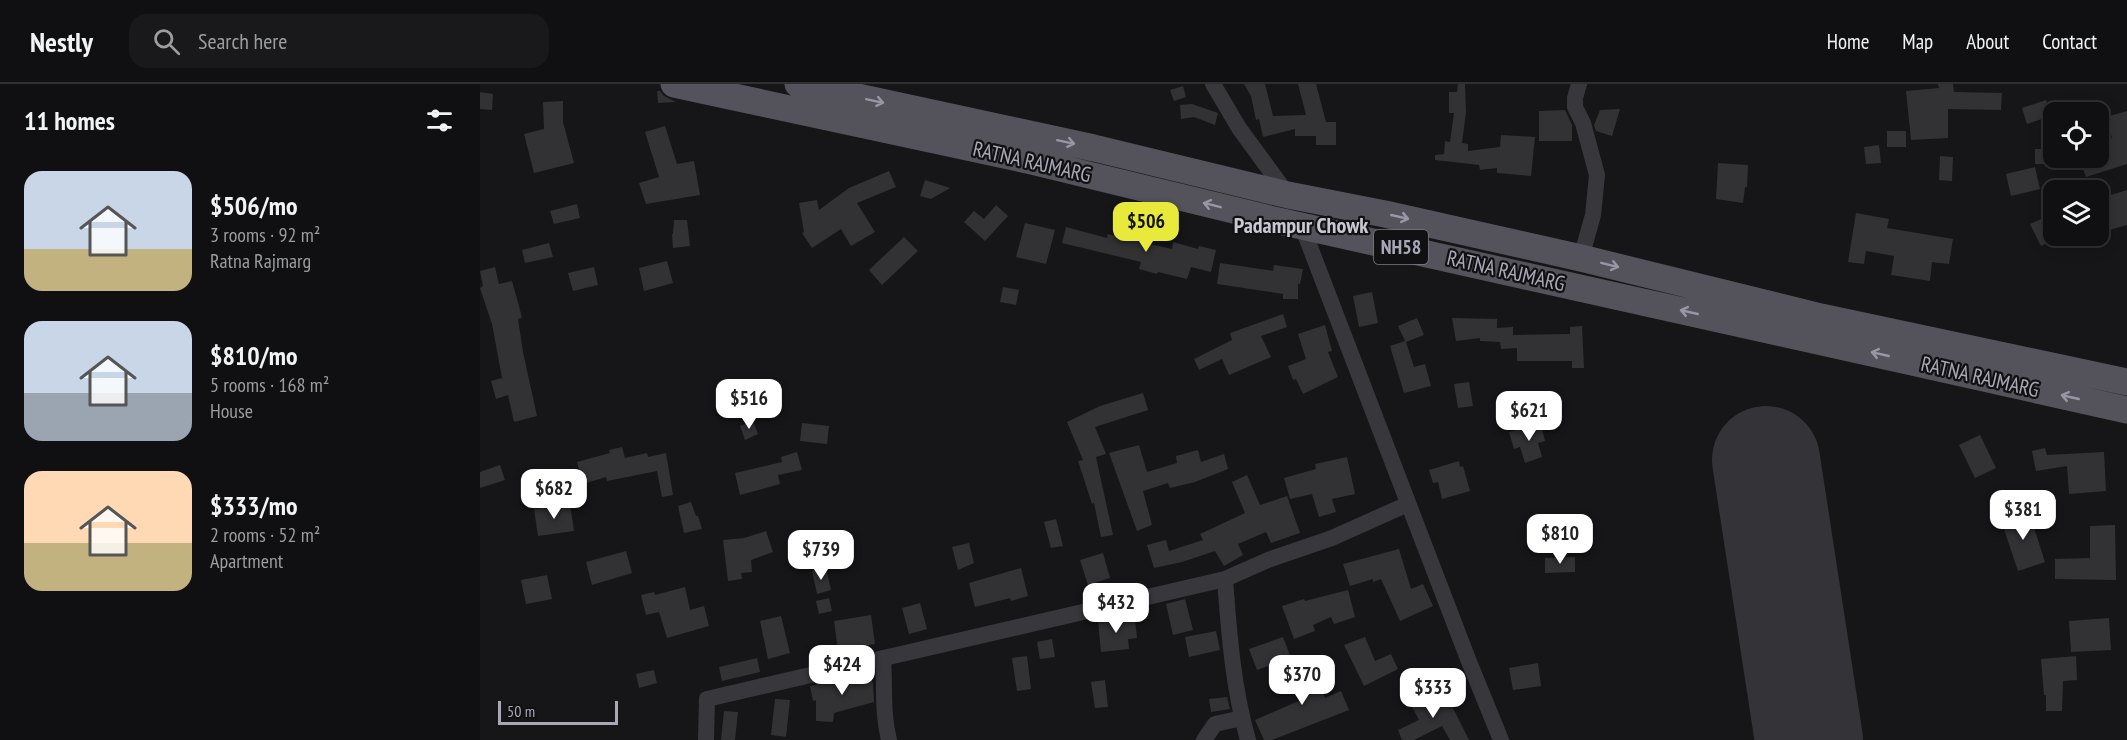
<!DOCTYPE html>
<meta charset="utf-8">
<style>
:root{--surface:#101012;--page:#19191b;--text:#f1f3f6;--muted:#9c9d9f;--line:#303032;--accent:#e7ea3b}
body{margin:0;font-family:"PT Sans Narrow",sans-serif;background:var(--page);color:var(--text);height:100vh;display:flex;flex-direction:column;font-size:22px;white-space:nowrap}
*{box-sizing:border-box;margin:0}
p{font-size:20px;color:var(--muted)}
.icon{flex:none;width:33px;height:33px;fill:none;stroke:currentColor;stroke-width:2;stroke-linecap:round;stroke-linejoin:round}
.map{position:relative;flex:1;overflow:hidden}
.details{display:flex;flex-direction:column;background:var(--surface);width:480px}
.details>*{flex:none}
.buttons{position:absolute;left:1563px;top:18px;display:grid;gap:12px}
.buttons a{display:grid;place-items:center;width:66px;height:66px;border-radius:12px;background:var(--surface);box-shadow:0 3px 15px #0003,0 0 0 2px var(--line);font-size:30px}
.scale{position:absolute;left:18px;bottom:15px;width:120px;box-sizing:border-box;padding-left:6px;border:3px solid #a9a8b7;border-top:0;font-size:16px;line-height:21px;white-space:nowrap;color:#a9a8b7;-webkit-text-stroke:4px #111113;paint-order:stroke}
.price{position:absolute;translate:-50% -51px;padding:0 14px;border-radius:12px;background:#fff;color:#222;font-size:20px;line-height:39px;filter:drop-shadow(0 2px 3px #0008)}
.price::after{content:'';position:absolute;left:50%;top:36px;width:18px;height:14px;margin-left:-9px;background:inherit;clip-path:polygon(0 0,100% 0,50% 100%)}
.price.selected{background:var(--accent);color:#111}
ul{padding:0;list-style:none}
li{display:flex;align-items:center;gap:18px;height:150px;padding:0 24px}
li span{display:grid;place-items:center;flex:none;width:168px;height:120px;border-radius:18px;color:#555}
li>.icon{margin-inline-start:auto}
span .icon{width:72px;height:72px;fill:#fffc;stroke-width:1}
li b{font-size:26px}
h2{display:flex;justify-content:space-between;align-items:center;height:72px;padding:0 24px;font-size:26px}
header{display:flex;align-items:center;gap:36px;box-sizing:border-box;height:84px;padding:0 30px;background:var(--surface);border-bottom:2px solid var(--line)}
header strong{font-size:28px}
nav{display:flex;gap:33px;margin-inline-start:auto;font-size:21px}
.search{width:420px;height:54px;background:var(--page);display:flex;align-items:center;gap:15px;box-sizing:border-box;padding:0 21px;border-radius:18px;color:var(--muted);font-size:22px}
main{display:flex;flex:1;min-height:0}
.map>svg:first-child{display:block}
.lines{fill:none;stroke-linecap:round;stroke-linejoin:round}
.runway{stroke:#343338;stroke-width:108}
.building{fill:#323133}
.minor{stroke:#38373c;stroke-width:16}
.primary{stroke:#54535b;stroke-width:27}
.oneway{stroke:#9897a5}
.labels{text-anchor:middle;stroke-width:4.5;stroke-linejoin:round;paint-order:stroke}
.shield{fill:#111113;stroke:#7b7b86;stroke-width:1.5}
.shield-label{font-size:20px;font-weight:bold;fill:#a9a8b7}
.street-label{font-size:21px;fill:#a9a8b7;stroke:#111113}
.neighbourhood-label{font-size:22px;font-weight:bold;fill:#cac9d3;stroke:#111113}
</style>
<header>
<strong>Nestly</strong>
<div class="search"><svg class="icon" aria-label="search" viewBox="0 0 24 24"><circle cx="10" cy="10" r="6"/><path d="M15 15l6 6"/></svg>Search here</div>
<nav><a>Home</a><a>Map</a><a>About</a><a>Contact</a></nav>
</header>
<main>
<section class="details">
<h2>11 homes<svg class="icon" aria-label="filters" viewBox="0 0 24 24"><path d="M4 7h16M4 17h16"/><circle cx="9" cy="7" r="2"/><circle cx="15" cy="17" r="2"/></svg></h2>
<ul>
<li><span style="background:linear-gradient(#c9d6e8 65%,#c2b280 0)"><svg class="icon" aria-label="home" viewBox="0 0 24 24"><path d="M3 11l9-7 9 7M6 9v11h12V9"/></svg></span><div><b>$506/mo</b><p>3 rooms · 92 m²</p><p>Ratna Rajmarg</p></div></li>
<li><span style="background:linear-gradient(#c9d6e8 60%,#9aa5b1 0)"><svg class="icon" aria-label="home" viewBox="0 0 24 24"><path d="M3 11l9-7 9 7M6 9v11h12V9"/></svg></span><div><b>$810/mo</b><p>5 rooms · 168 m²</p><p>House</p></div></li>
<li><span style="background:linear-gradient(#ffd9b3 60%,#c2b280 0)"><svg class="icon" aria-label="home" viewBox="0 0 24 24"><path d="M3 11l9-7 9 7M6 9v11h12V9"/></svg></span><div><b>$333/mo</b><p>2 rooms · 52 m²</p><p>Apartment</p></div></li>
</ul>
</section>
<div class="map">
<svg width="1647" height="656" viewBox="0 0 1647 656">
<rect width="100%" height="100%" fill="#161618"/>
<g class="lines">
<path class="runway" d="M1286 376 1329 656"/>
</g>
<path class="building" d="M764 0H785L793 32 826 31 818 0H836L846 38H856V61H836V52H815V45L783 53 779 35 776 36 771 12Z
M978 0H985L986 28 982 59 988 60V67L1020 63 1021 51 1055 53 1051 92 1017 89V84L1000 86 999 81 955 76V71L964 70 965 57 970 58 974 29H969V8H977Z
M1458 0H1473L1474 8 1522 9 1521 26 1468 25V54L1431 56 1426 7 1459 4Z
M703 2 706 13 694 17 690 6Z
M177 7H180L184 12 196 18 178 19Z
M0 8 13 10 12 26 0 25Z
M1566 16 1571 32 1547 40 1542 24Z
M83 17V38L94 79 54 89 44 50 64 45 63 18Z
M712 20 738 29 735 41 714 33 701 35 700 21Z
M1140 25 1132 52 1116 47 1114 41 1120 26Z
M1085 26 1092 41V57H1059V27Z
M1647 27V80L1606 93 1599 74H1618V59L1632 54 1626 33Z
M185 42 197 80 214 77 220 111 166 120 159 99 179 93 165 48Z
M1407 47H1426V63H1407Z
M1399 61 1401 79 1386 80 1384 63Z
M1555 65H1569V80H1555Z
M1460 72 1473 73 1472 97 1459 96Z
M1238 79 1268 81 1267 103H1265L1263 119 1236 115Z
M1555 83 1560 105 1531 112 1526 90Z
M409 87 416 103 377 119 395 148 371 162 361 145 332 164 322 149 324 148 319 119 337 116 339 126 369 104Z
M445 96 470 104 451 115 440 112Z
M1647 106V141L1618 149V115Z
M97 120 100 134 74 140 70 127Z
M516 121 528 132 505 157 484 138 494 127 504 135Z
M1376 129 1409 135 1407 144 1473 155 1469 180 1452 178 1450 197 1411 191 1414 172 1386 167 1384 180 1368 178Z
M1568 132 1574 144V152H1577L1578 154 1561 162 1550 140Z
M194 136H207L210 162 193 164 192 150H193Z
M545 139 575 146 566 180 536 173Z
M586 143 627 154 628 150 692 165 693 158 718 165 719 162 736 166 731 188 711 183 707 195 678 188 677 190 659 185 661 178 582 159Z
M424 153 438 167 402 201 389 186Z
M69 159 73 173 45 179 42 166Z
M187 177 193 199 164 207 159 184Z
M740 179 793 187 794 181 823 185 820 200H818V215H803V210L737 200Z
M15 183 19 200 32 197 39 222 42 234 38 235 43 268 57 332 34 338 28 311 16 315 11 297 22 294 12 240 0 204 3 202 0 187Z
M114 183 118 201 93 207 88 189Z
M523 203 539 206 536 221 520 218Z
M892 208 898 239 879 243 873 212Z
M803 230 807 243 781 252 791 273 749 291 742 275 719 286 714 275 752 256 750 249Z
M937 234 944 251 926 258 934 283 945 280 951 302 924 309 910 262 925 257 918 242Z
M972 234 1017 235V244L1033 243V251L1090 250V243L1102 242 1104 284H1092V277H1037V264L1021 265 1020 258 1000 257V254L976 257Z
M845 241 852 267 848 268 858 293 823 310 816 295 813 296 808 282 826 275 818 250Z
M989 298 993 322 978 324 974 300Z
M663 309 668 326 615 343 626 370 616 373 633 451 621 453 614 419 612 420 598 377 603 376 587 338 620 322Z
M273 337 278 350 265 356 260 342Z
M322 339 349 342 347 360 320 357Z
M1061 340 1065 357 1058 359 1062 373 1045 379 1040 363 1034 365 1029 348Z
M1500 351 1516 384 1495 394 1479 361Z
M659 361 667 388 697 379 696 372 718 366 721 378 744 370 748 385 715 398 690 404 688 399 663 407 672 441 657 447 629 369Z
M142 363 145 374 167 369 168 373 186 369 193 411 182 413 177 387 127 397 126 393 103 400 97 378 130 369 129 366Z
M1565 364 1567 371 1624 368 1626 407 1589 410 1587 382 1556 387 1552 367Z
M317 368 322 386 298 391 300 400 260 411 255 389 302 378 301 373Z
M867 373 875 410 852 415 856 428 839 433 832 410 810 415 804 394 836 385 835 380Z
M979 377 980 383 983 382 990 407 962 415 958 398 953 399 949 386Z
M20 381 25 396 0 404V388Z
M767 391 780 421 807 412 820 449 791 459 786 448 758 460 763 471 744 482 735 467 702 478 674 484 667 461 686 456 689 467 723 456 720 450 765 429 752 398Z
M211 418 216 432H218L222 445 204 449 198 422Z
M90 420 94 447 58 452 54 425Z
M1549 428 1565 478 1538 487 1521 436Z
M576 435 583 462 571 464 564 438Z
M1635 441 1636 496 1575 495V475L1610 474V442Z
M286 447 293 468 271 476 272 488 261 489 262 495 248 497 243 456 264 454Z
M489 459 494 479 478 486 472 463Z
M919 465 931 505 943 500 953 522 920 537 901 495 893 498V495L870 502 863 480Z
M146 467 152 489 112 501 106 478Z
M623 469 630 494 608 501 600 476Z
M1095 473V488L1065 489V474Z
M346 484 351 506 337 510 332 487Z
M541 484 548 512 531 517 530 514 495 523 489 499Z
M67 491 72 515 46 520 41 496Z
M205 503 210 526 224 522 229 542 187 554 179 528 166 531 161 511 174 508 175 511Z
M868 506 875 533 854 540 851 533 833 541 835 547 814 555 802 522 824 515 825 517Z
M349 514 352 527 339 530 336 517Z
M705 515 713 546 693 551 686 520Z
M440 519 447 545 429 550 422 524Z
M391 531 395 560 358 566 354 537Z
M301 532 310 569 288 575 280 537Z
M641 534V537L655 535 657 554 648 555 649 565 621 568 618 537Z
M1629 534 1631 566 1591 568 1589 537Z
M736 547 740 566 709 573 705 553Z
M803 553 811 574 777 586 769 565Z
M885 553 895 577 911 570 918 585 884 602 864 561Z
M572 555 575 573 560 575 557 558Z
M547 572 551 605 537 607 532 574Z
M1596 572 1597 596 1583 597 1582 627H1566V611H1564L1561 575Z
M277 574 280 588 242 597 239 583Z
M829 575 845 614 861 607 869 626 792 656H784L775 636 823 615 810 583Z
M1058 579 1061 602 1033 606 1029 584Z
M174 586 177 599 159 604 156 590Z
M390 590 393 599 394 618 354 629 353 638 336 637V616L333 617 330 602 369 594V597Z
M625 596 628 623 615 624 611 598Z
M951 606 960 623 970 618 989 656H970L962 642 934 656H922L918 646 939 636 929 617Z
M747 613 750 625 731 628 729 615Z
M295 615 310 616 306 653 291 651Z
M244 627 258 628 255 656H241Z"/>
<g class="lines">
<path class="minor" d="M733 0 759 44 808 111
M1099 0 1095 14V23L1103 39 1117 91 1113 131 1101 174
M820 137 988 575 1021 656
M745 495C749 549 753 604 768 656
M403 574C405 602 402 628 409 656
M226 656 227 615 745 495 788 476 852 454 928 420
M724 656 735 640 762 634"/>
<path class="primary" d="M194 0 547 76 790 135 1647 326
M318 0 614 64 808 111 905 130 1101 174 1341 233 1647 298"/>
</g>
<defs><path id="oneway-shaft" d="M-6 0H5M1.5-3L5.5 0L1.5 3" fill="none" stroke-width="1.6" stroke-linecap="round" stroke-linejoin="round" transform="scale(1.5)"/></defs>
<g class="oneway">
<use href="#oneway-shaft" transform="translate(395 17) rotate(12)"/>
<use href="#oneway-shaft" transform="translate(586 58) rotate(12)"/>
<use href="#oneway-shaft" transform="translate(732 121) rotate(-166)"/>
<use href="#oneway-shaft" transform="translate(920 133) rotate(13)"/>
<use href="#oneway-shaft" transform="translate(1130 181) rotate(14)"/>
<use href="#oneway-shaft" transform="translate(1209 228) rotate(-167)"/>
<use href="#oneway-shaft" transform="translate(1400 270) rotate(-167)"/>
<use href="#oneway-shaft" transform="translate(1590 313) rotate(-167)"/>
</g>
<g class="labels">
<rect class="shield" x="894" y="146" width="54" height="34" rx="4.5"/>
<g class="shield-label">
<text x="921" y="170">NH58</text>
</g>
<g class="street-label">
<text transform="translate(552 78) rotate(13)" y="7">RATNA RAJMARG</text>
<text transform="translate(1026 187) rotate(13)" y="7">RATNA RAJMARG</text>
<text transform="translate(1500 293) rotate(13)" y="7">RATNA RAJMARG</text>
</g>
<g class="neighbourhood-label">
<text x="821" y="149">Padampur Chowk</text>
</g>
</g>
</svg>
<div class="buttons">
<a><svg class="icon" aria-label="locate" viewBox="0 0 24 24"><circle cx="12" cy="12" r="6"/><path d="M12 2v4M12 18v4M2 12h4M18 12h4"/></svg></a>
<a><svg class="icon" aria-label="layers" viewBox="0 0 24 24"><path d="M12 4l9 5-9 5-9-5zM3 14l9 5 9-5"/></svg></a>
</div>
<div class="scale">50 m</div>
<b class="price selected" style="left:666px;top:169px">$506</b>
<b class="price" style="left:269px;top:346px">$516</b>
<b class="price" style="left:1049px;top:358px">$621</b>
<b class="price" style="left:74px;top:436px">$682</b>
<b class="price" style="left:1543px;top:457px">$381</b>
<b class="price" style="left:1080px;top:481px">$810</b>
<b class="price" style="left:341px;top:497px">$739</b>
<b class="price" style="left:636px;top:550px">$432</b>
<b class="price" style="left:362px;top:612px">$424</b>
<b class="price" style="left:822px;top:622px">$370</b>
<b class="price" style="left:953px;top:635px">$333</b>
</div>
</main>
